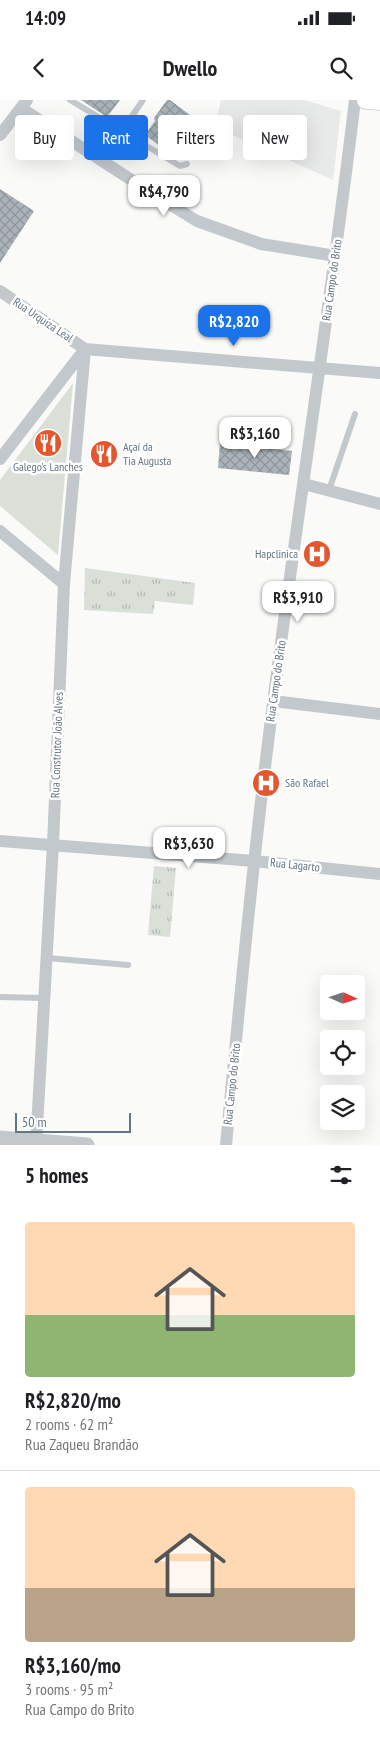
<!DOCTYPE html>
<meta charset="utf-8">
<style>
:root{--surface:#fff;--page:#f6f6f6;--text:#202124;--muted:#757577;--line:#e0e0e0;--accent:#1a73e8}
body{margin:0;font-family:"PT Sans Narrow",sans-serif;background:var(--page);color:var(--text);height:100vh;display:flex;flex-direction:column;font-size:19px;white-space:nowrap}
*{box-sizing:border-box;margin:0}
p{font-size:16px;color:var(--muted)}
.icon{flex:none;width:28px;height:28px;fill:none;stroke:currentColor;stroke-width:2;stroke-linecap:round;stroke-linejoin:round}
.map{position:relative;height:1045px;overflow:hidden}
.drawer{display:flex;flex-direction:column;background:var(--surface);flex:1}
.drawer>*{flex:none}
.guide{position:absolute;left:15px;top:15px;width:350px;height:45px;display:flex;gap:10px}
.needle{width:32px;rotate:93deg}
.fabs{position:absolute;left:320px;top:875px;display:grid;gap:10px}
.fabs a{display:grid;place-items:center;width:45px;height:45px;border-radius:5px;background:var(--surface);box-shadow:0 5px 20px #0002;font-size:25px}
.scale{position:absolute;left:15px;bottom:12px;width:116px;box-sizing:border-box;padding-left:5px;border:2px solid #657683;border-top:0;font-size:14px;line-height:18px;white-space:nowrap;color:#657683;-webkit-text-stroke:4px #fff;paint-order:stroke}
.price{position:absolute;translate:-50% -42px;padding:0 11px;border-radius:10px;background:#fff;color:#222;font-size:16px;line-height:32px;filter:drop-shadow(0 1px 2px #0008)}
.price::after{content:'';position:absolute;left:50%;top:30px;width:15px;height:11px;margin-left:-8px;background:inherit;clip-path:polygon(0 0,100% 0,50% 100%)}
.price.active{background:var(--accent);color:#fff}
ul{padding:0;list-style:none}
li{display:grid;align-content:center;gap:10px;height:265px;padding:0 25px}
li+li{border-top:1px solid var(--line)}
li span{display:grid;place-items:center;height:155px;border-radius:5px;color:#555}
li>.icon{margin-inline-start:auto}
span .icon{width:90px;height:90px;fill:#fffc;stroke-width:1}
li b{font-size:21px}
h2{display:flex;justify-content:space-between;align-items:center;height:60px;padding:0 25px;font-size:21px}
.tag{padding:0 18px;border-radius:5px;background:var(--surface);box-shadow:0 5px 20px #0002;font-size:18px;line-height:45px}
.tag.active{background:var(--accent);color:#fff}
.status{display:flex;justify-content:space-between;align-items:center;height:35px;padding:0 25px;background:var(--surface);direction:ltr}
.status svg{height:14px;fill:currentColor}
header{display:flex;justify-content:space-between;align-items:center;height:65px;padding:0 25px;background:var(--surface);font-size:22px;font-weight:800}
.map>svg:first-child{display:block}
.built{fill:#e8e9e9}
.grass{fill:url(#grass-tufts)}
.green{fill:#dadfd7}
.building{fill:url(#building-cross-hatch)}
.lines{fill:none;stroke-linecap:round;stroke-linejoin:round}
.secondary-casing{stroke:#b3babf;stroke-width:19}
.service{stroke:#c3c8cc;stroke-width:6}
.minor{stroke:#c3c8cc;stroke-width:12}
.tertiary{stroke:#c3c8cc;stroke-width:15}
.secondary{stroke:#fff;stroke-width:18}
.labels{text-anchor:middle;stroke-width:5;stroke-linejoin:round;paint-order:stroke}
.street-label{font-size:12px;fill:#657683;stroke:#fff}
.poi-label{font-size:12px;fill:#657683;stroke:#fff;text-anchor:start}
</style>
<div class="status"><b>14:09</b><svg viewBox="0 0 49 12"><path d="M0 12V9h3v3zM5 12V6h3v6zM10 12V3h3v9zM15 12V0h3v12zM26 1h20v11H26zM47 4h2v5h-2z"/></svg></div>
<header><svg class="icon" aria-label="back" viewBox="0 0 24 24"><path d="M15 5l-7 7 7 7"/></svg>Dwello<svg class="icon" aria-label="search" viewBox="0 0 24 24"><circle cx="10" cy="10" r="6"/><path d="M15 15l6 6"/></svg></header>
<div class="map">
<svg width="380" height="1045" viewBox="0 0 380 1045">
<defs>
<pattern id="grass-tufts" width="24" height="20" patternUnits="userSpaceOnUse" patternTransform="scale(1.25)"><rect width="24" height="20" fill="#dadfd7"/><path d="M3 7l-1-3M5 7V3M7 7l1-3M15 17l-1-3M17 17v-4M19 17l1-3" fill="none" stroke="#b4b9b4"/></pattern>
<pattern id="building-cross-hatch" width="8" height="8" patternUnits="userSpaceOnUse" patternTransform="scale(1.25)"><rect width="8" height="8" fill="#aab3b9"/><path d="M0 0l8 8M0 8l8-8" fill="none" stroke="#8e969c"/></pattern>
</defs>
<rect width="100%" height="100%" fill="#fafaf8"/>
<path class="built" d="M221 0H305L341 11 333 80 215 27Z"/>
<path class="grass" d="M85 468 195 483 193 505 155 501 153 514 84 510Z
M154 766 176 768 170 837 148 835Z"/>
<path class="green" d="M73 283 58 455 0 406V380Z"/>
<path class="building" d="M81 0H120L107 17Z
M167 0H170L210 30 195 50 190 45 179 60 145 35 155 21 154 18Z
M0 89 34 111 0 163Z
M220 343 292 351 289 375 218 368Z"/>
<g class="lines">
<defs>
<path id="secondary" d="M366 0 380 1"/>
</defs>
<use href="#secondary" class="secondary-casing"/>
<path class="service" d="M70 0 180 66 187 64
M121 32 143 0
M329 390 355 314
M47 858 128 865
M0 897 44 898"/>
<path class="minor" d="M21 8 156 96 197 121 261 144 336 156
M0 35 27 0
M0 191 85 249
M85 249 380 273
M0 359 85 249
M304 384 380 404
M0 431 64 484
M273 601 380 614
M0 741 254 761 380 774
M36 1045 53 744 64 484 85 249
M226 1045C240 897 254 750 273 603 299 402 331 202 355 0"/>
<path class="tertiary" d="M0 1038 87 1045"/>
<use href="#secondary" class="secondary"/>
</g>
<defs>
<symbol id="restaurant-disc" viewBox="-11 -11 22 22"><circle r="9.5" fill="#e4572e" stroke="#fff"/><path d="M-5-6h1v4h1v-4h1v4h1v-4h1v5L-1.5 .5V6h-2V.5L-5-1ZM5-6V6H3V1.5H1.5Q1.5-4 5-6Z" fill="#fff"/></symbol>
<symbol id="hospital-disc" viewBox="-11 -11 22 22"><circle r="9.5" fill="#e4572e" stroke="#fff"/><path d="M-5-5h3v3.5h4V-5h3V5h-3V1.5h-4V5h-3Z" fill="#fff"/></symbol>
</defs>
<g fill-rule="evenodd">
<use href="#restaurant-disc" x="32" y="327" width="32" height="32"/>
<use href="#restaurant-disc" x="88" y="338" width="32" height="32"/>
<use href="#hospital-disc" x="301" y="438" width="32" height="32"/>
<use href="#hospital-disc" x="250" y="667" width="32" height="32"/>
</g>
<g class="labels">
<g class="street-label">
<text transform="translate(332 180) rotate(-82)" y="4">Rua Campo do Brito</text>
<text transform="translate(43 220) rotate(34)" y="4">Rua Urquiza Leal</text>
<text transform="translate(276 581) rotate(-82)" y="4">Rua Campo do Brito</text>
<text transform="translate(57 645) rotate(-88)" y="4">Rua Construtor João Alves</text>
<text transform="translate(295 765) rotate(6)" y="4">Rua Lagarto</text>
<text transform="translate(232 984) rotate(-84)" y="4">Rua Campo do Brito</text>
</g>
<g class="poi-label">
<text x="123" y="351">Açaí da<tspan x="123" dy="14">Tia Augusta</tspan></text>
<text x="48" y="371" text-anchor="middle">Galego's Lanches</text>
<text x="298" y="458" text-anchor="end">Hapclinica</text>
<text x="285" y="687">São Rafael</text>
</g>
</g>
</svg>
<div class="fabs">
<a><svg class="needle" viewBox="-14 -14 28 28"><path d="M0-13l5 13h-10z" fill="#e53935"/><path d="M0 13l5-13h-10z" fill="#757577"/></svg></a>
<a><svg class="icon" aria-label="locate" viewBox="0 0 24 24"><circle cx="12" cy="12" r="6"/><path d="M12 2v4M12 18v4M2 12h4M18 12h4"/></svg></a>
<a><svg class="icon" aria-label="layers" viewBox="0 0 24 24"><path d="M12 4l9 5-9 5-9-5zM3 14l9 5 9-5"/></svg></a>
</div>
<div class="scale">50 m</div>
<b class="price" style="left:164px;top:117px">R$4,790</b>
<b class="price active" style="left:234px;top:247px">R$2,820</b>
<b class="price" style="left:255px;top:359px">R$3,160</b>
<b class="price" style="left:298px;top:523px">R$3,910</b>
<b class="price" style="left:189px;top:769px">R$3,630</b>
<div class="guide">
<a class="tag">Buy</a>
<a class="tag active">Rent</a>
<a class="tag">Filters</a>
<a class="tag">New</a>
</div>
</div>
<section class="drawer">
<h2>5 homes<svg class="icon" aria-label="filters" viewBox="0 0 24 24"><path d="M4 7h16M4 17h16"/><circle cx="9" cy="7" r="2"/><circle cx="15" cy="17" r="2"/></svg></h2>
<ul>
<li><span style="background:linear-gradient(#ffd9b3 60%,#8fb573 0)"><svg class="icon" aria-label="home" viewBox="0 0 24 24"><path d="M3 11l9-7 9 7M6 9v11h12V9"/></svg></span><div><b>R$2,820/mo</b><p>2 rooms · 62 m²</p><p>Rua Zaqueu Brandão</p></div></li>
<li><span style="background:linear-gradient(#ffd9b3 65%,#b9a48a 0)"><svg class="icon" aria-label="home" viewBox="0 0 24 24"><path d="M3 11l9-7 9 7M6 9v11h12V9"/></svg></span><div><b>R$3,160/mo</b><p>3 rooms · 95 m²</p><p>Rua Campo do Brito</p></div></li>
</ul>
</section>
